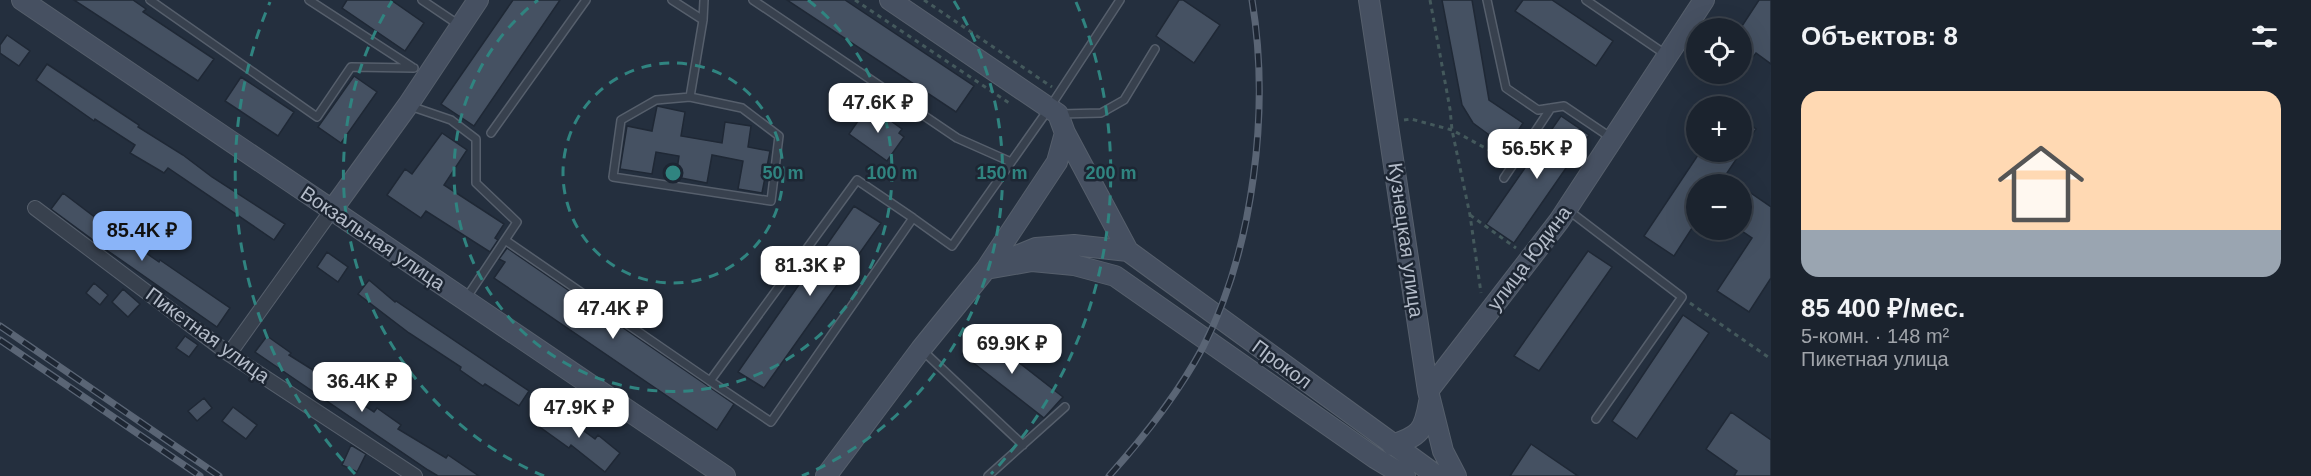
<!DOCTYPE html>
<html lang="ru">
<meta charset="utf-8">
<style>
:root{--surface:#1b232e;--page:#242b36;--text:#f1f3f6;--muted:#a0a4aa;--line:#39404a;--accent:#8ab4f8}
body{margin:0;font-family:Helvetica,sans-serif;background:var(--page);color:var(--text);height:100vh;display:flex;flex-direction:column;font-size:22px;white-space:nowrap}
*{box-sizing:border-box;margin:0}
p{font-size:20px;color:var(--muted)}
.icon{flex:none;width:33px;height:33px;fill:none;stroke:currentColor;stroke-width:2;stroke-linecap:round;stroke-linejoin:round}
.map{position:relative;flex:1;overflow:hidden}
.side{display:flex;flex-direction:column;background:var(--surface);width:540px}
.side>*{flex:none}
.controls{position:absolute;left:1686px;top:18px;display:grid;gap:12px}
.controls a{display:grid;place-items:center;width:66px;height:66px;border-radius:50%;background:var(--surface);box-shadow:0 6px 24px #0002,0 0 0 2px var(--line);font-size:30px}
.price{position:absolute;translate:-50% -51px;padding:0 14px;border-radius:12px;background:#fff;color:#222;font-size:20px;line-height:39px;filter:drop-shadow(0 2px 3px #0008)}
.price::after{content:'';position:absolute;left:50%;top:36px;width:18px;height:14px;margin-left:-9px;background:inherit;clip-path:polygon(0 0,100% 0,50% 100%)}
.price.on{background:var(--accent);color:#111}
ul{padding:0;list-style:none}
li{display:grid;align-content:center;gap:12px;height:318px;padding:0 30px}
li span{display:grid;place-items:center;height:186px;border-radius:18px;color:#555}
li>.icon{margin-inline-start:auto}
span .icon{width:108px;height:108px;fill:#fffc;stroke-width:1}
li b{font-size:26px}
h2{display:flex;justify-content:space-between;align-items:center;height:72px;padding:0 30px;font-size:26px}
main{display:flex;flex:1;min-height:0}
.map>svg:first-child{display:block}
.building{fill:#455162;stroke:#1f2835;stroke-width:1.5}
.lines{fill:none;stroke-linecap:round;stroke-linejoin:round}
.lane-casing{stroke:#565f6c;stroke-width:10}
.street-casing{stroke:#565f6c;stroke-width:16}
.secondary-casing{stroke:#565f6c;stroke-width:22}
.path{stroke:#44595c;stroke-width:3;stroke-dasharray:4.5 4.5;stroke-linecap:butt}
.lane{stroke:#38414e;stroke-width:7}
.street{stroke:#38414e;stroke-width:14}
.secondary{stroke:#465061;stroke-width:20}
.rail-casing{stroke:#5a6575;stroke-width:7}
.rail{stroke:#1d2633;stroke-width:4.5;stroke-dasharray:14;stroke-linecap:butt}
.ring{fill:none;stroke:#308480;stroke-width:3;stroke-dasharray:10 8}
.labels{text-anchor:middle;stroke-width:5;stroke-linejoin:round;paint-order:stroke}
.street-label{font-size:20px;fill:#b4bcc9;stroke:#1d2633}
.centre{fill:#308480;stroke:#1d2633;stroke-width:3}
.ring-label{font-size:18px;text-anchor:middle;font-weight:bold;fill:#308480;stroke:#1d2633;stroke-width:5;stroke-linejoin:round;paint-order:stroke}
</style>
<main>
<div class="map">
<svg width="1771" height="476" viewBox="0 0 1771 476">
<rect width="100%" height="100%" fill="#242f3e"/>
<path class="building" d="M74 0H133L146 9 143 12 214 59 198 81Z
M347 0H391L424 23 405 51 342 8Z
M513 0H560L474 126 441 104Z
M787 0H845L974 86 956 112Z
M1179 0H1183L1220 25 1194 63 1156 36Z
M1442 0H1472L1489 100 1523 123 1507 148 1473 123 1462 105Z
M1523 0H1552L1613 41 1596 66 1515 11Z
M1759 0H1771V64L1756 53 1753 57 1742 49V26Z
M7 35 30 51 19 66 0 53V45Z
M47 64 139 125 138 127 183 155 212 177 285 224 274 240 168 168 164 173 130 153 135 145 95 119 94 121 36 80Z
M354 76 377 92 341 143 318 127Z
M241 77 294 112 278 136 225 101Z
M657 106 685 112 681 136 722 143 725 122 751 126 748 147 770 151 762 193 738 189 743 161 712 155 707 183 676 177 679 156 656 152 652 174 620 169 627 126 652 131Z
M867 108 875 114 877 111 902 129 899 133 904 137 887 161 849 134Z
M1561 116 1589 135 1514 243 1486 224Z
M1742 119 1756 129 1742 150Z
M442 133 467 150 444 185 504 224 495 238 498 240 490 252 426 211 421 218 387 195 405 169 412 174Z
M1700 152H1741L1725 176 1737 184H1696V222L1674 256 1644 236Z
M1742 187 1771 207V278L1749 312 1717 291 1752 238 1742 231Z
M63 193 96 218 98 216 120 235 159 262 160 260 230 308 217 327 108 251 51 209Z
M854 206 881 223 764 388 738 372Z
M507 248 734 404 717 430 494 278 505 262 499 259Z
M1588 251 1612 267 1539 371 1514 356Z
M327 252 348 267 338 282 317 267Z
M369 280 395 302 396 301 529 391 519 406 485 384 483 386 460 370 461 367 409 333 358 294Z
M94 283 108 295 100 305 86 293Z
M123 289 140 304 128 317 112 302Z
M1683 315 1709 333 1637 439 1612 421Z
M980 332 1063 397 1044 418 962 354Z
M185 336 198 345 189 357 176 348Z
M267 336 291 353 289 355 329 380 328 382 374 412 377 408 401 425 398 429 446 458 448 455 479 476H438L428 470 255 352Z
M204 398 212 408 197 421 188 411Z
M233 407 257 425 246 439 222 421Z
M551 407 595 439 598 435 620 453 605 472 571 445 569 448 537 425Z
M1731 412 1771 440V476H1734L1737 471 1706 449Z
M1531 444 1578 476H1510Z
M351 445 366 454 357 472 342 465Z"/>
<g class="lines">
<defs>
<path id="lane" d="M150 0 317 117 351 67 414 68
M309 0 412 67
M422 0 459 25
M672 0 703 20
M753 0 957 138 1011 162
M1487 0 1506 88 1538 110 1564 106 1610 137
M1586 0 1665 54
M690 97 742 108 779 136 771 201 613 177 621 120 656 100Z
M690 97 703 20 704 0
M410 106 451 120 476 139V183L517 222 467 297
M1060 114 1101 113 1124 100 1155 49
M491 133 586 0
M1504 178 1551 108
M1568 210 1682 297 1596 419
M505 240 710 381 857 180 913 218
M922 350 1023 445
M710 381 771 422 913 218 952 246 1050 107 1120 0
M988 476 1065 407"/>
<path id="street" d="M35 208 229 354 415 476
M229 354 332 210"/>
<path id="secondary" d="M22 0 725 476
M890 0 1058 114 1065 133 1128 251 1437 476
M1369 0 1428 391 1443 451 1456 476
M332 210 408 105 478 0
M1014 257 1036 248 1074 245 1128 251
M986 269 1032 261 1074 265 1115 276 1375 458 1405 476
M1428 391 1559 221 1704 0
M1392 445C1420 436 1424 431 1429 402
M826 476 921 349 986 269 1057 162 1065 133"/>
</defs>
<use href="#lane" class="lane-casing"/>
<use href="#street" class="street-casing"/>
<use href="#secondary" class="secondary-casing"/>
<path class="path" d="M855 0 1012 105
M924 0 1052 87
M1430 0 1450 109 1452 130 1470 215 1481 293
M1404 120 1411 119 1452 130 1502 157 1507 156
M1470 215 1516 248
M1690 303 1771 359"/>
<use href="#lane" class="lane"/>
<use href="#street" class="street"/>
<use href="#secondary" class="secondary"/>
<defs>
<path id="rail" d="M0 326 219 476
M0 340 200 476
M1109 476C1144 437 1178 394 1203 347 1254 248 1270 109 1252 0"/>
</defs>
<use href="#rail" class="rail-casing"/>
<use href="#rail" class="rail"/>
</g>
<g class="ring">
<circle cx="673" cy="173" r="110"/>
<path d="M808 0A219 219 0 1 1 538 0"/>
<path d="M544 476A329 329 0 0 1 392 1M954 1A329 329 0 0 1 802 476"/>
<path d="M355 474A438 438 0 0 1 270 2M1076 2A438 438 0 0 1 991 474"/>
</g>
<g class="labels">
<g class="street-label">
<text transform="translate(373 238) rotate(34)" y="7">Вокзальная улица</text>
<text transform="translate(1406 240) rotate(82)" y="7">Кузнецкая улица</text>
<text transform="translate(1529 258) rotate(-53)" y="7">улица Юдина</text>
<text transform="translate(208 335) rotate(36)" y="7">Пикетная улица</text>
<text transform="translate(1282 364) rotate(36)" y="7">Прокол</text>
</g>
</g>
<circle cx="673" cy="173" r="9" class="centre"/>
<g class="ring-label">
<text x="783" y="179">50 m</text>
<text x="892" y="179">100 m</text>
<text x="1002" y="179">150 m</text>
<text x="1111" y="179">200 m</text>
</g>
</svg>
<div class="controls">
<a><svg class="icon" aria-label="locate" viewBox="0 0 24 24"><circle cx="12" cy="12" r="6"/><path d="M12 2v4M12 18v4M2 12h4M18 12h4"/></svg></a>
<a>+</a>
<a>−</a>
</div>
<b class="price" style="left:878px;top:134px">47.6K ₽</b>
<b class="price" style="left:1537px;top:180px">56.5K ₽</b>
<b class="price on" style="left:142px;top:262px">85.4K ₽</b>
<b class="price" style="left:810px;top:297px">81.3K ₽</b>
<b class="price" style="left:613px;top:340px">47.4K ₽</b>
<b class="price" style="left:1012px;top:375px">69.9K ₽</b>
<b class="price" style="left:362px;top:413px">36.4K ₽</b>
<b class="price" style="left:579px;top:439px">47.9K ₽</b>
</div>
<section class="side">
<h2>Объектов: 8<svg class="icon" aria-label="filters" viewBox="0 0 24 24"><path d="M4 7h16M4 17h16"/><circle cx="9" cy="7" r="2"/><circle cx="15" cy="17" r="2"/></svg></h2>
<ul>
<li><span style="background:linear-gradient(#ffd9b3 75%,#9aa5b1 0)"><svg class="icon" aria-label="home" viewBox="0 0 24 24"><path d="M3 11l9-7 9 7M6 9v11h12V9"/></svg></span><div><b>85 400 ₽/мес.</b><p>5-комн. · 148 m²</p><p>Пикетная улица</p></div></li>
</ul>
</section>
</main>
